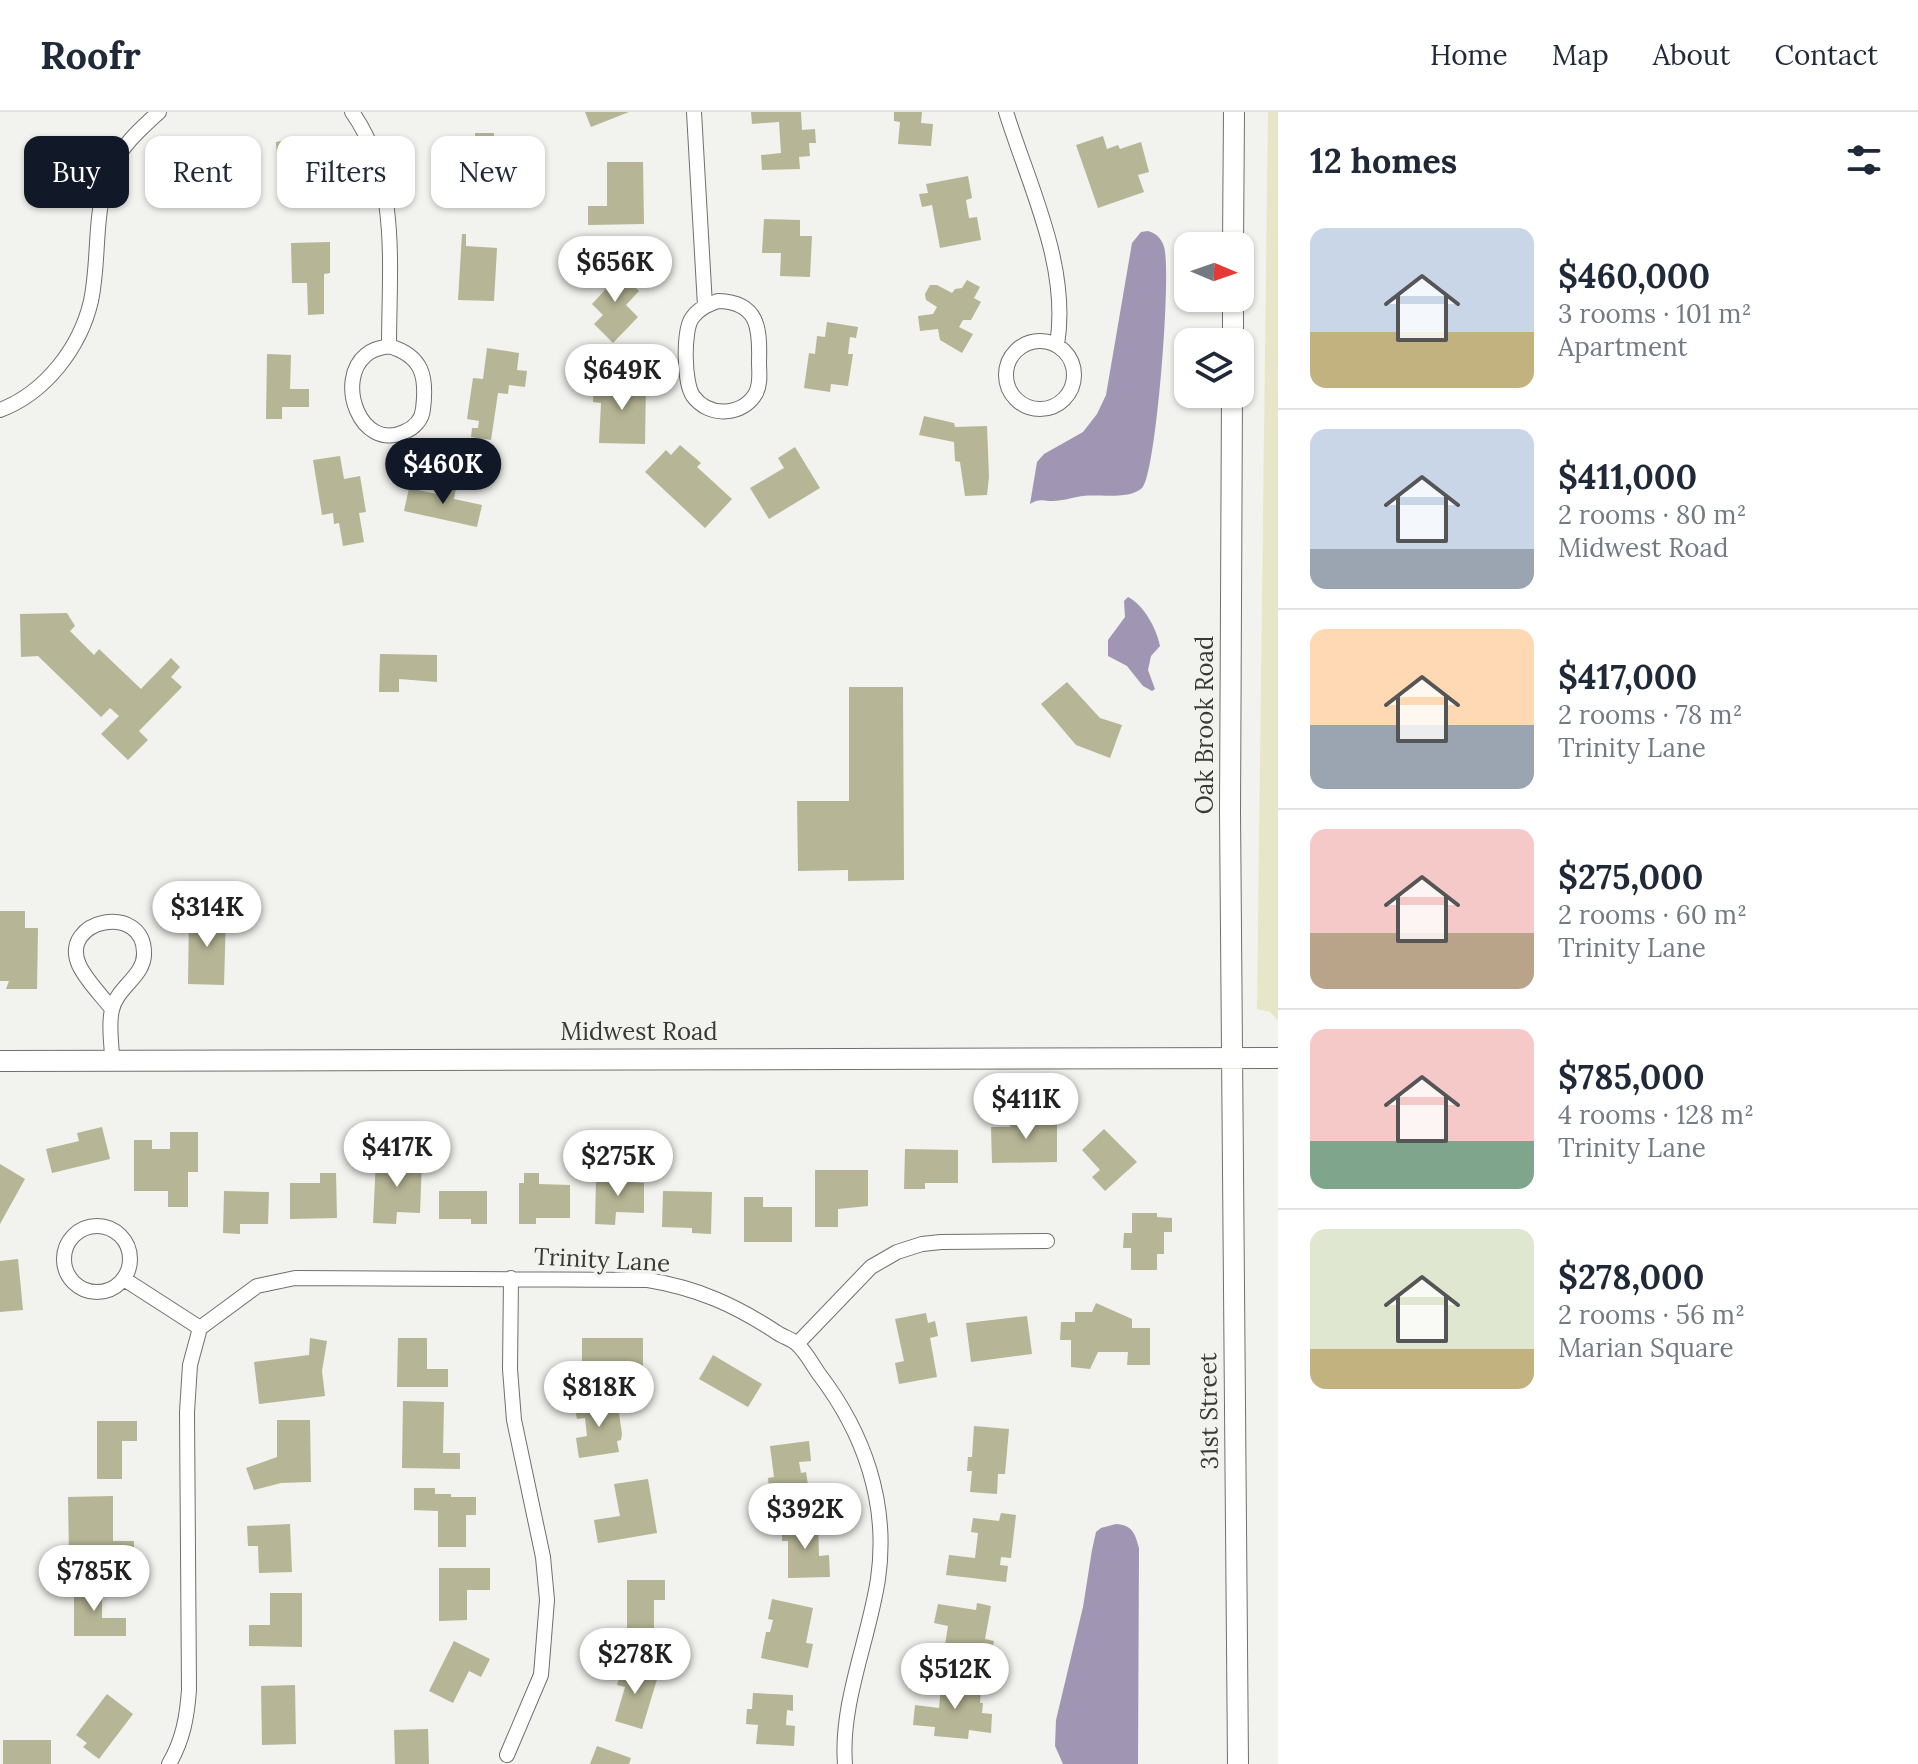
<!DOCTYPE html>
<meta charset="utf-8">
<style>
:root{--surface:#fff;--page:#f6f6f7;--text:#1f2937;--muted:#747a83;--line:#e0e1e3;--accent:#111827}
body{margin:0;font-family:Lora,serif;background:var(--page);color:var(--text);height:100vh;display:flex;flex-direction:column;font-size:30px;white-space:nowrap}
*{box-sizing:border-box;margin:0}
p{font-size:26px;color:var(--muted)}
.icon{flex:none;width:44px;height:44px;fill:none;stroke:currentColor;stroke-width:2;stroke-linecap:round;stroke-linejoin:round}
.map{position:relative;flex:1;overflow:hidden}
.sheet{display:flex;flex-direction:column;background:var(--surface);width:640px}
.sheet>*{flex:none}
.top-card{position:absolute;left:24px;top:24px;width:760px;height:72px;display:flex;gap:16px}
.needle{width:52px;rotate:92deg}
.buttons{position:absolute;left:1174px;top:120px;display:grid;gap:16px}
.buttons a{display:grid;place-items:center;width:80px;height:80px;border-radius:16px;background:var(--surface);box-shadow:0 2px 6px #0004;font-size:40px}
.price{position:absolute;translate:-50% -68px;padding:0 18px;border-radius:28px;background:#fff;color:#222;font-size:26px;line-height:52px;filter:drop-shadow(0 2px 4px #0008)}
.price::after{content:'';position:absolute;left:50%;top:48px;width:24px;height:18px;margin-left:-12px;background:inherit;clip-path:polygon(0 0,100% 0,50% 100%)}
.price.active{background:var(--accent);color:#fff}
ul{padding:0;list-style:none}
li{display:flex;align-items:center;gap:24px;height:200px;padding:0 32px}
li+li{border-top:2px solid var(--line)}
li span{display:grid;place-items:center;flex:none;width:224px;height:160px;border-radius:16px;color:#555}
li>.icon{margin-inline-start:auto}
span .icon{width:96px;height:96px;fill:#fffc;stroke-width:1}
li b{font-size:34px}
h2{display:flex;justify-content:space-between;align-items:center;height:96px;padding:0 32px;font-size:34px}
.chip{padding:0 28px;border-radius:16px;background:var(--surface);box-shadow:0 2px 6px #0004;font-size:28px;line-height:72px}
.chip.active{background:var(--accent);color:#fff}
header{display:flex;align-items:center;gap:48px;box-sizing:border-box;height:112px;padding:0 40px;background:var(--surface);border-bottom:2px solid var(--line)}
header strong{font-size:38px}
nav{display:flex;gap:44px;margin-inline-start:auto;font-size:28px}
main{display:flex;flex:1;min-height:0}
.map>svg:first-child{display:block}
.green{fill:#e7e6c9}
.water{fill:#a096b3}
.building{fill:#b6b596}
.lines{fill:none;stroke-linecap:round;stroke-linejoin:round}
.street-casing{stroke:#70706c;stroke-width:16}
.secondary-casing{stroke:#70706c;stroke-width:22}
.street{stroke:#fff;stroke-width:14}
.secondary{stroke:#fff;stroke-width:20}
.labels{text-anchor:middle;stroke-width:7;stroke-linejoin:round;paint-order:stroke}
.street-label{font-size:24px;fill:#393937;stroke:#f2f2ee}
</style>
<header>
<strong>Roofr</strong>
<nav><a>Home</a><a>Map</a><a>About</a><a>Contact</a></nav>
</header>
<main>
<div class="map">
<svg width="1278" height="1652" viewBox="0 0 1278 1652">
<rect width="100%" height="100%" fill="#f2f2ee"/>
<path class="green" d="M1268 0H1278V908L1270 900 1257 897Z"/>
<path class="water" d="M1148 119C1156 121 1162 127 1164 135 1172 158 1156 365 1142 376 1129 388 1099 382 1083 384 1073 385 1063 389 1053 389 1043 389 1039 386 1030 392L1037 350 1044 342 1083 320 1097 302 1106 283 1132 131 1141 120Z
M1128 485C1143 492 1157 517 1160 534L1151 544 1148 558 1155 577 1152 579 1143 574 1127 554 1108 544V528L1125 505 1124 489Z
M1116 1412C1132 1413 1135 1421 1139 1436L1138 1652H1063L1055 1634 1056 1608 1083 1495 1092 1438 1096 1420 1101 1416Z"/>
<path class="building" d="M585 0H629L591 15Z
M751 0H801L802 18 815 17 816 31H809L810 44 799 45 800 57 762 58 761 43 781 41 779 10 752 12Z
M894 0H922L921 11 933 12 931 34 898 32 900 10 894 9Z
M475 21H494V53H505V61H492L493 67H507V75H493V86H466L465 36H475Z
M1103 24 1107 37 1118 33 1120 37 1141 30 1149 60 1138 63 1144 80 1098 96 1076 33Z
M301 26 307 80 280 82 276 30Z
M607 50H643L644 112 588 113V94H607Z
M968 64 972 86 966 88 969 106 977 105 981 128 940 136 932 93 922 95 919 82 928 81 926 72Z
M764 107 800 108V124H812L810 165 780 164 781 141H762Z
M462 122H466V134L497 136 494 189 458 188Z
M330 130V161L324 162V202L308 203 307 171H292L291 131Z
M612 153 639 179 626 193 638 205 613 231 594 212 603 203 592 192 606 177 597 168Z
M967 168 980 175 974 186 981 190 971 208H963L959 215 973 222 962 241 940 228 938 217 920 219 918 204 933 202 937 195 926 188 925 182 930 173H937L952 181 955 177 962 176Z
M827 210 858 215 856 226 850 225 848 242H853L848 274 831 272 830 280 804 276 809 241 815 242 817 224 825 225Z
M487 236 519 241 517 258 527 259 525 275 509 273 508 282 498 281 491 328 471 325 472 316H478L479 309 467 307 473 266 483 267Z
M267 242 291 243 290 277H309V295H282V307H266Z
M618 269 646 270 645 332 599 331 601 291 593 290 594 271 618 272Z
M924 304 954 311 955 315 987 314 989 365 987 383 965 384 960 350 955 349 954 330 919 323Z
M680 333 701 351 697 355 732 387 705 416 645 360 666 338 671 343Z
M795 335 820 376 769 407 750 376 784 356 778 346Z
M340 344 344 367 360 364 366 400 359 401 364 430 343 434 339 411 334 412 333 401 322 403 313 348Z
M440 372 456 376 454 387 482 393 477 415 404 399 409 376 437 382Z
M67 501 75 514 70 519 94 543 99 537 141 577 171 546 180 555 171 565 182 575 139 619 148 628 128 648 101 622 119 604 110 596 101 605 38 544 21 545 20 502Z
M380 542 437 543V570L399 567V580H379Z
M1067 570 1100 606 1122 613 1110 646 1076 633 1041 592Z
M849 575H903L904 768 848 769V758L798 759 797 689H849Z
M0 799H25V816H38L37 877H6L9 869H0Z
M189 801 226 802 224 873 188 872Z
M1057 1004V1050L992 1051 991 1015H1010V1005Z
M102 1015 110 1047 52 1061 46 1037 79 1029 77 1021Z
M1104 1017 1137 1050 1105 1079 1092 1065 1100 1058 1082 1038Z
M170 1020H198V1060H188V1095H168V1079H134V1028H152V1037H170Z
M905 1037 958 1038V1071H925V1077H904Z
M376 1047 422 1049 420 1101 397 1100 396 1112 373 1111Z
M0 1052 25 1067 0 1112Z
M815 1058H868V1094L838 1097V1115H815Z
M614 1060 633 1061V1070L644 1071V1101L616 1100 615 1113 595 1112 596 1066 614 1067Z
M320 1061H336L337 1106 290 1107V1071H320Z
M524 1061H539V1072L570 1073V1106H536V1112H519V1071H524Z
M224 1079 269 1080 268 1112H240V1122L223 1121Z
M439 1079H487V1112H471V1107H439Z
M663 1079 712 1080 711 1122 692 1121V1116L662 1115Z
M744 1085H763V1095H792V1130H744Z
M1132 1101H1157V1105L1172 1106V1120H1164V1142H1157V1158H1131V1136H1123L1124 1121H1132Z
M18 1147 23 1198 0 1200V1149Z
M1096 1191 1132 1207V1216H1150V1253H1127L1128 1240H1098L1090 1257 1071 1255V1228H1060L1061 1210H1075V1200H1092Z
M926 1201 928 1211 935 1209 938 1224 930 1226 937 1265 899 1272 895 1251 904 1249 895 1207Z
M1027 1204 1032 1242 971 1250 966 1211Z
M310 1226 327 1229 322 1259 325 1284 259 1292 254 1250 309 1243Z
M398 1226H427V1257H448V1275H397Z
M582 1226H643V1255H604V1265H591V1255H582Z
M713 1243 762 1272 748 1295 699 1267Z
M608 1287 609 1296 618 1295 622 1322 621 1328 617 1329 619 1340 579 1346 576 1326 587 1324 585 1306 577 1307 574 1292Z
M403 1289 444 1290 443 1341H460V1357L402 1356Z
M277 1308H310L311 1370 281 1371 254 1378 246 1356 277 1345Z
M97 1309H137V1329H122V1367H97Z
M974 1314 1009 1317 1005 1362H998L997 1382 970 1380 972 1359H967L968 1345H972Z
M809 1329 811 1349 799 1350 801 1361 806 1360 808 1373H804L806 1390 780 1393 777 1375 769 1376 768 1366 774 1365 770 1334Z
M648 1367 657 1421 598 1431 594 1408 620 1404 614 1372Z
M414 1376H435V1382H451V1385H476V1403H466V1435H438V1399L414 1398Z
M113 1384V1429H134V1448L106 1449V1444L69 1445 68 1385Z
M1001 1401 1016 1403 1011 1446 1001 1445 1000 1453 1008 1454 1006 1470 946 1463 949 1443 975 1446 978 1421 971 1420 973 1406 999 1409Z
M818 1409 819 1444 829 1443 830 1465 788 1466V1429H782V1410Z
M290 1412 292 1460 259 1461 258 1434H248L247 1414Z
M439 1456H490V1478H467V1508L439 1509Z
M627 1468H665V1488H654V1525H627Z
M74 1470H102V1506H126V1524H74Z
M270 1481H302V1535L249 1534V1513H270Z
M772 1487 813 1496 806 1531 813 1532 808 1556 761 1546 766 1520H770L773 1508 768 1507Z
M977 1491 991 1494 985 1527 994 1529 991 1544 980 1542 979 1551 943 1545 948 1514 934 1511 938 1492 976 1498Z
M454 1529 490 1547 481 1565 469 1559 453 1591 429 1579Z
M623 1554 658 1564 642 1617 615 1609 625 1575 617 1573Z
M942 1564 972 1567 971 1576 981 1577 980 1591H983L982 1601 992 1602 991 1621 969 1618 968 1627 934 1624 935 1615 913 1613 915 1593 939 1596Z
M295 1573 296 1632 262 1633 261 1574Z
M753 1581 793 1583V1599L787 1598 786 1613 795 1614 794 1634 756 1632 758 1613 746 1612 747 1597H752Z
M107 1582 133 1602 99 1647 83 1635 87 1631 76 1623Z
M428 1617 429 1652H395L394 1618Z
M3 1628H51V1652H3Z
M597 1634 631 1646 629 1652H590Z"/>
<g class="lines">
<defs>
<path id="street" d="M352 0C400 68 389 155 389 234
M694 0 705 194
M1006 0C1029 74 1070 154 1057 233
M718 189C759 190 760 217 759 250 759 260 761 271 756 281 743 304 709 306 693 284 684 271 683 219 692 206 699 196 708 193 718 189Z
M1006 263a34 34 0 1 1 68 0a34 34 0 1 1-68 0Z
M389 234C423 244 427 265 423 297 422 308 414 316 404 320 360 340 335 268 366 243 372 237 381 236 389 234Z
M0 298C45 281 80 236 91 189 100 146 93 103 109 62 118 37 140 17 159 0
M112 897C101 883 86 868 79 853 59 807 144 790 144 841 145 864 116 876 112 898 108 913 112 932 112 947
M64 1147a33 33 0 1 1 66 0a33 33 0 1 1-66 0Z
M124 1167 200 1216
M797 1232 871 1155 897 1140 922 1132 941 1130 1047 1129
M507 1643 541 1563 547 1488 543 1445 514 1308 510 1257 511 1166
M169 1652C183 1628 187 1605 189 1578L187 1300 190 1253 200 1216 257 1174 295 1166 648 1168C697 1176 735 1193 776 1220 783 1225 792 1227 797 1232 806 1240 812 1252 819 1262 864 1321 889 1391 878 1467 869 1527 840 1592 845 1652"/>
<path id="secondary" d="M1233 134 1234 0
M1233 230V186
M1232 282 1230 700 1238 1652
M0 949 1278 946"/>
</defs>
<use href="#street" class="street-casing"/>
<use href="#secondary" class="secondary-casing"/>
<use href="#street" class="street"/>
<use href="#secondary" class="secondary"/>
</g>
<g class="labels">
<g class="street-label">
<text transform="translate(1205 613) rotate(-90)" y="8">Oak Brook Road</text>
<text x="639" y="928">Midwest Road</text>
<text transform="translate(602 1148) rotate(3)" y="8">Trinity Lane</text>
<text transform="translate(1209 1299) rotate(-91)" y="8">31st Street</text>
</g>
</g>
</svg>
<div class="buttons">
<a><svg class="needle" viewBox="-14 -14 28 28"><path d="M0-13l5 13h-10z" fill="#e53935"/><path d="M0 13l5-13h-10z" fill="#747a83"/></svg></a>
<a><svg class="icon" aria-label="layers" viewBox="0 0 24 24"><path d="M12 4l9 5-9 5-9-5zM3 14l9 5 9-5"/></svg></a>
</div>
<b class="price" style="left:615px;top:192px">$656K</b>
<b class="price" style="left:622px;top:300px">$649K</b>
<b class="price active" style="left:443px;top:394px">$460K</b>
<b class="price" style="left:207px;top:837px">$314K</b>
<b class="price" style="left:1026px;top:1029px">$411K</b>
<b class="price" style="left:397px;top:1077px">$417K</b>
<b class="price" style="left:618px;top:1086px">$275K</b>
<b class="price" style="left:599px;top:1317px">$818K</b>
<b class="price" style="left:805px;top:1439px">$392K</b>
<b class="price" style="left:94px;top:1501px">$785K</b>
<b class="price" style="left:635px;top:1584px">$278K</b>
<b class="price" style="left:955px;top:1599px">$512K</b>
<div class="top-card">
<a class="chip active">Buy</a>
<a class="chip">Rent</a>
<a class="chip">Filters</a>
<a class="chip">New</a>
</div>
</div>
<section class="sheet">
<h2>12 homes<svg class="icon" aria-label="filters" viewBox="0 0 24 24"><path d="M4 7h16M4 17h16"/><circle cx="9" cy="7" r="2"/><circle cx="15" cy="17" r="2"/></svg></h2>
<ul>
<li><span style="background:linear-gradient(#c9d6e8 65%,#c2b280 0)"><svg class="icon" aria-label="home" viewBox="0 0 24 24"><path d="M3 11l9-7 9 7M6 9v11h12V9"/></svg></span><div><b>$460,000</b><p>3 rooms · 101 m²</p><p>Apartment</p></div></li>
<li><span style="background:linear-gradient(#c9d6e8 75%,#9aa5b1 0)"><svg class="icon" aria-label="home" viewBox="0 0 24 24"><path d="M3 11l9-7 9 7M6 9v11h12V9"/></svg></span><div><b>$411,000</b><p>2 rooms · 80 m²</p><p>Midwest Road</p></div></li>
<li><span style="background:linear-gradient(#ffd9b3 60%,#9aa5b1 0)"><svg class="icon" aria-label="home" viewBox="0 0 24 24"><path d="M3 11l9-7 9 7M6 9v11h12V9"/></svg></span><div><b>$417,000</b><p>2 rooms · 78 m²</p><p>Trinity Lane</p></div></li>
<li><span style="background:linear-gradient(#f6c9c9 65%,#b9a48a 0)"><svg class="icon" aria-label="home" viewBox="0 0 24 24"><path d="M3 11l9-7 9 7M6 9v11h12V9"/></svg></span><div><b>$275,000</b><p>2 rooms · 60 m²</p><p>Trinity Lane</p></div></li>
<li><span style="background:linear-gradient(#f6c9c9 70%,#7fa58c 0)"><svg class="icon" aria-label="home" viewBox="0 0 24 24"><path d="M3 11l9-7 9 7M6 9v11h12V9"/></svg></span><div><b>$785,000</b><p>4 rooms · 128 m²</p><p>Trinity Lane</p></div></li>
<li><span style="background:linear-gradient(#dfe7d0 75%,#c2b280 0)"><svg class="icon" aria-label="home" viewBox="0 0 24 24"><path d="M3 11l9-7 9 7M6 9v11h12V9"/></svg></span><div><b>$278,000</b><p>2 rooms · 56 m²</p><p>Marian Square</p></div></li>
</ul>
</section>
</main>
